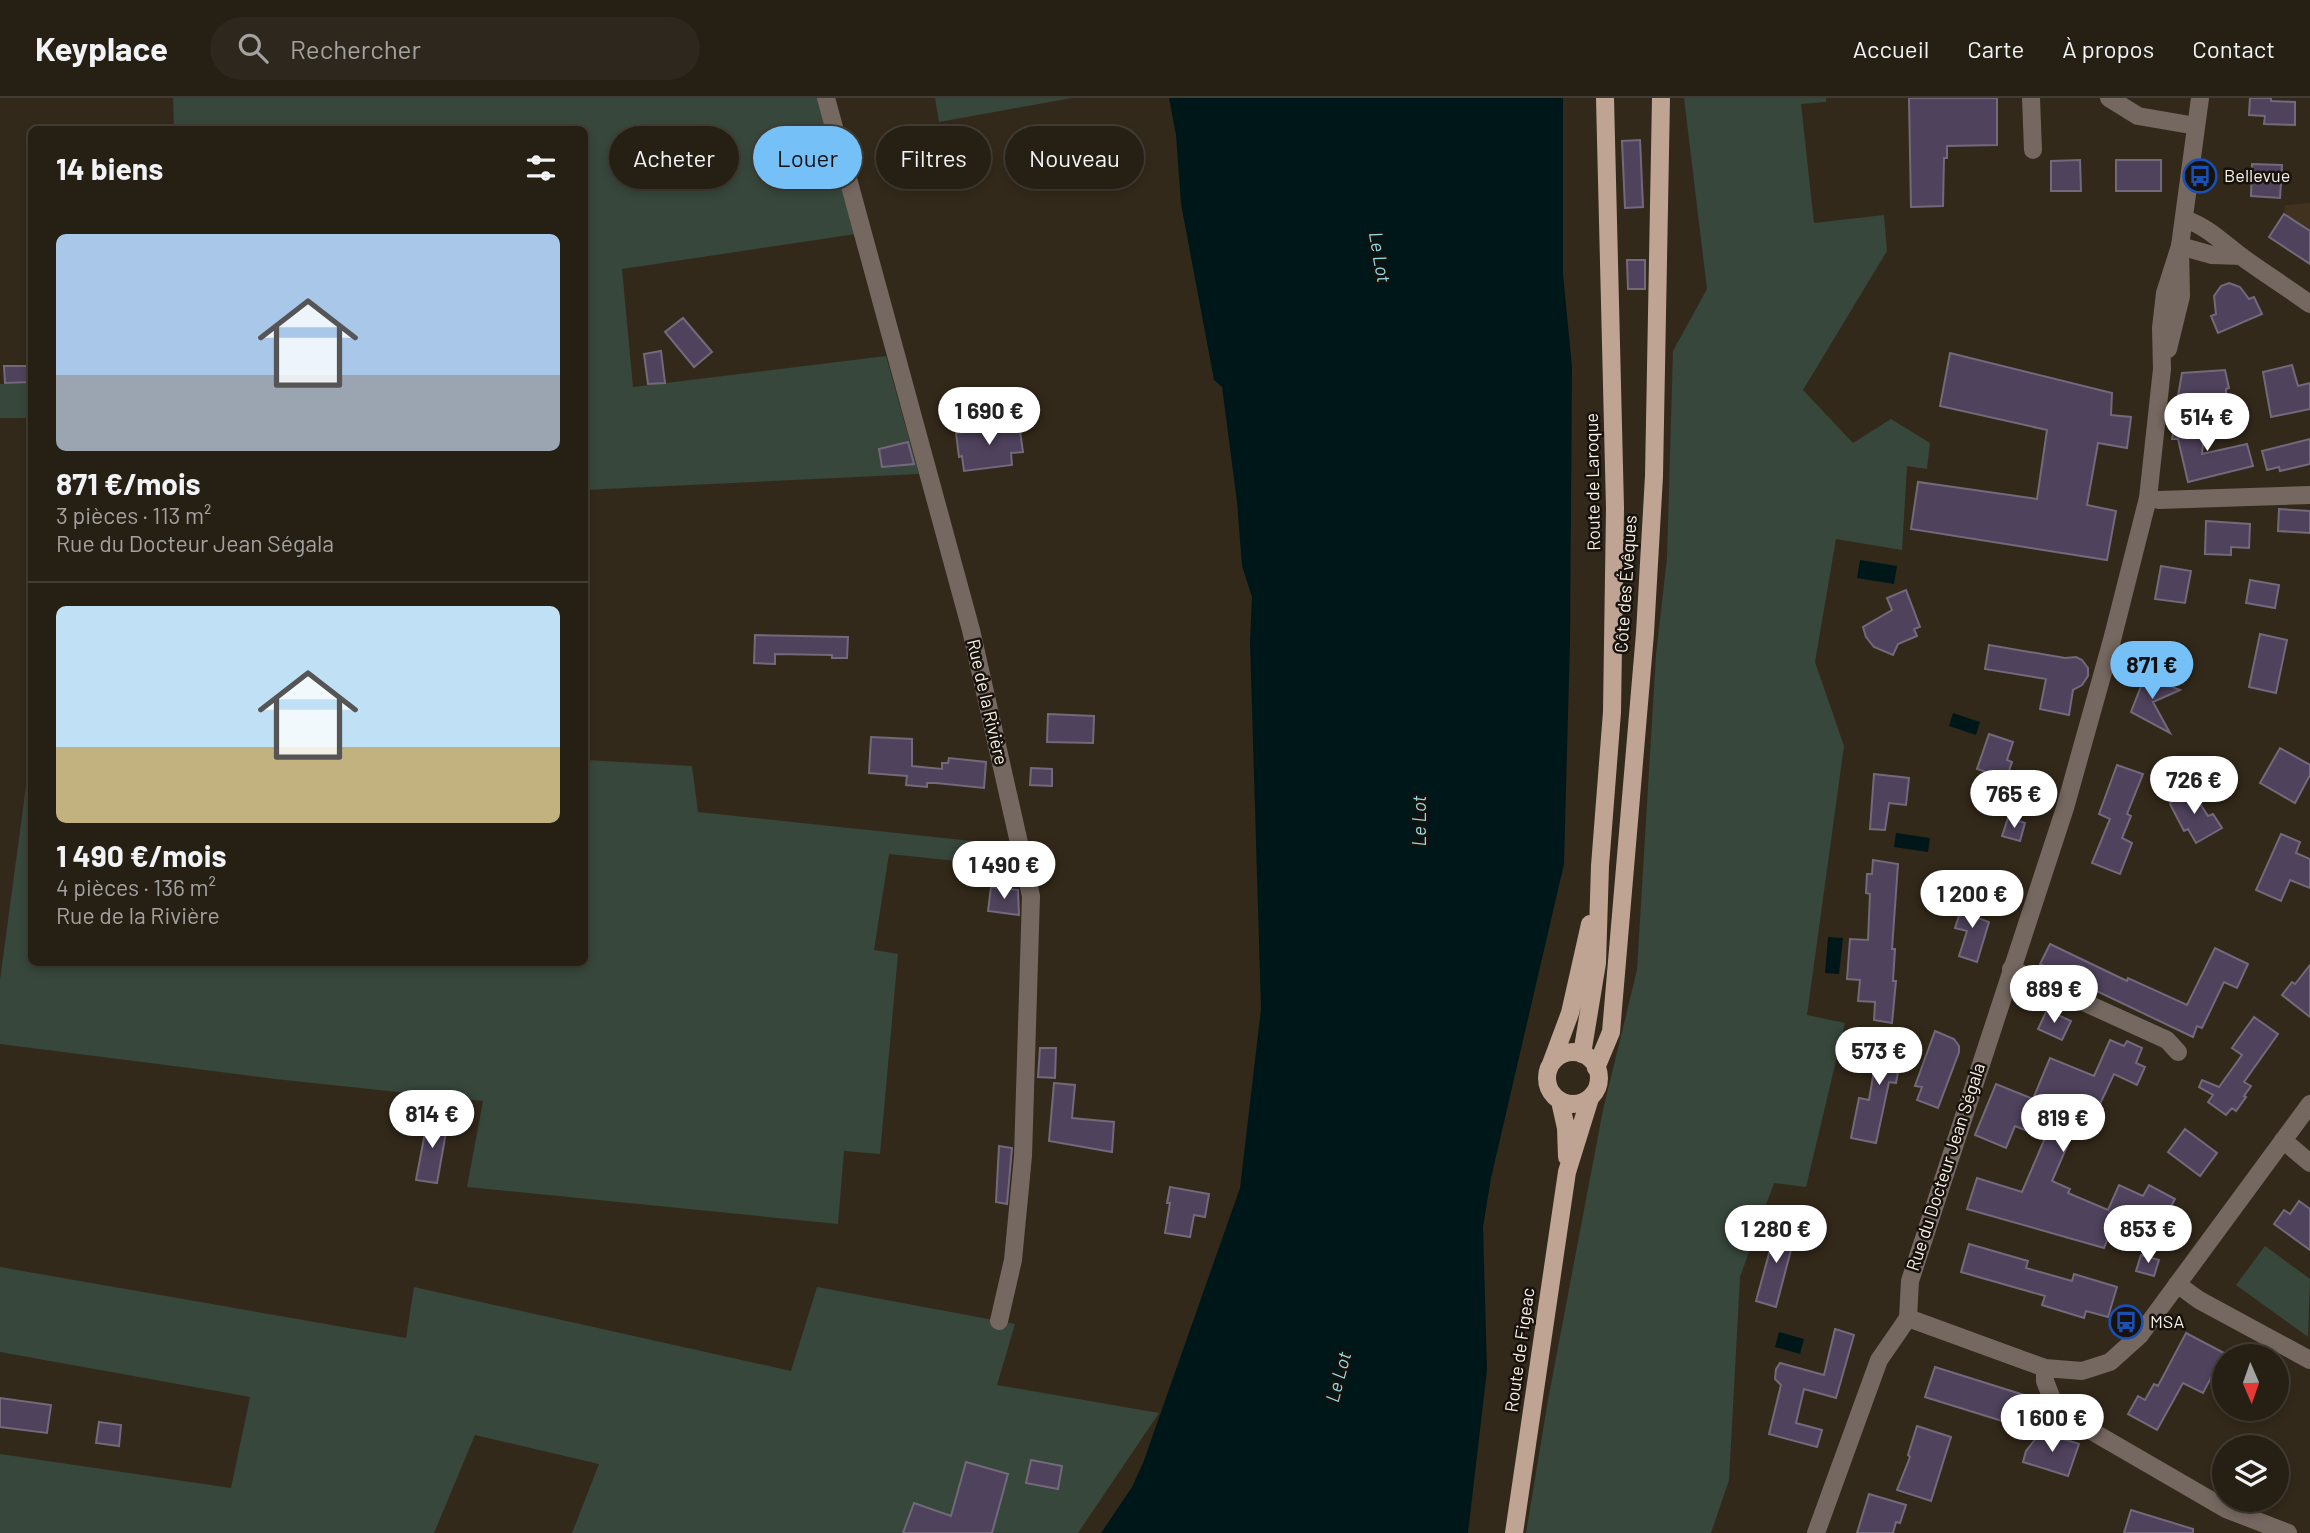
<!DOCTYPE html>
<html lang="fr">
<meta charset="utf-8">
<style>
:root{--surface:#261f14;--page:#2e271d;--text:#f1f3f6;--muted:#a4a2a0;--line:#423d34;--accent:#75c0f6}
body{margin:0;font-family:Barlow,sans-serif;background:var(--page);color:var(--text);height:100vh;display:flex;flex-direction:column;font-size:26px;white-space:nowrap}
*{box-sizing:border-box;margin:0}
p{font-size:23px;color:var(--muted)}
.icon{flex:none;width:38px;height:38px;fill:none;stroke:currentColor;stroke-width:2;stroke-linecap:round;stroke-linejoin:round}
.map{position:relative;flex:1;overflow:hidden}
.panel{position:absolute;left:28px;top:28px;width:560px;height:840px;display:flex;flex-direction:column;background:var(--surface);border-radius:10px;box-shadow:0 4px 10px #0003,0 0 0 2px var(--line)}
.panel>*{flex:none}
.banner{position:absolute;left:609px;top:28px;width:665px;height:63px;display:flex;gap:14px}
.needle{width:46px;rotate:178deg}
.tools{position:absolute;left:2212px;top:1246px;display:grid;gap:14px}
.tools a{display:grid;place-items:center;width:77px;height:77px;border-radius:50%;background:var(--surface);box-shadow:0 4px 10px #0003,0 0 0 2px var(--line);font-size:35px}
.price{position:absolute;translate:-50% -60px;padding:0 16px;border-radius:24px;background:#fff;color:#222;font-size:23px;line-height:46px;filter:drop-shadow(0 2px 4px #0008)}
.price::after{content:'';position:absolute;left:50%;top:42px;width:21px;height:16px;margin-left:-10px;background:inherit;clip-path:polygon(0 0,100% 0,50% 100%)}
.price.current{background:var(--accent);color:#111}
ul{padding:0;list-style:none}
li{display:grid;align-content:center;gap:14px;height:371px;padding:0 28px}
li+li{border-top:2px solid var(--line)}
li span{display:grid;place-items:center;height:217px;border-radius:10px;color:#555}
li>.icon{margin-inline-start:auto}
span .icon{width:126px;height:126px;fill:#fffc;stroke-width:1}
li b{font-size:30px}
h2{display:flex;justify-content:space-between;align-items:center;height:84px;padding:0 28px;font-size:30px}
.tag{padding:0 24px;border-radius:32px;background:var(--surface);box-shadow:0 4px 10px #0003,0 0 0 2px var(--line);font-size:24px;line-height:63px}
.tag.current{background:var(--accent);color:#111}
header{display:flex;align-items:center;gap:42px;box-sizing:border-box;height:98px;padding:0 35px;background:var(--surface);border-bottom:2px solid var(--line)}
header strong{font-size:33px}
nav{display:flex;gap:38px;margin-inline-start:auto;font-size:24px}
.search{width:490px;height:63px;background:var(--page);display:flex;align-items:center;gap:18px;box-sizing:border-box;padding:0 24px;border-radius:38px;color:var(--muted);font-size:26px}
.map>svg:first-child{display:block}
.built{fill:#40321e}
.green{fill:#37473b}
.water{fill:#00171a}
.building{fill:#4f425c;stroke:#72697b;stroke-width:2}
.lines{fill:none;stroke-linecap:round;stroke-linejoin:round}
.minor{stroke:#756860;stroke-width:18}
.tertiary{stroke:#756860;stroke-width:18}
.primary{stroke:#bfa494;stroke-width:18}
.labels{text-anchor:middle;stroke-width:5;stroke-linejoin:round;paint-order:stroke}
.poi-label{font-size:18px;fill:#f8f1e8;stroke:#17120c;text-anchor:start}
.street-label{font-size:18px;fill:#f8f1e8;stroke:#17120c}
.water-label{font-size:19px;font-style:italic;fill:#92dde5;stroke:#17120c}
</style>
<header>
<strong>Keyplace</strong>
<div class="search"><svg class="icon" aria-label="search" viewBox="0 0 24 24"><circle cx="10" cy="10" r="6"/><path d="M15 15l6 6"/></svg>Rechercher</div>
<nav><a>Accueil</a><a>Carte</a><a>À propos</a><a>Contact</a></nav>
</header>
<div class="map">
<svg width="2310" height="1435" viewBox="0 0 2310 1435">
<rect width="100%" height="100%" fill="#33291a"/>
<path class="built" d="M2310 105V166L2269 139 2284 116 2285 107Z"/>
<path class="green" d="M173 0H817L856 136 622 171 633 289 886 258 919 376 585 392 584 32 174 31Z
M935 0H1072L939 24Z
M1684 0H1826V4L1801 6 1814 125 1884 117 1887 153 1803 292 1853 345 1891 321 1930 345 1927 371 1907 368 1902 452 1836 441 1815 564 1844 648 1807 917 1845 925 1806 1089 1774 1085 1740 1179 1729 1382 1711 1435H1526L1548 1302 1603 1012 1637 872 1656 557 1667 460 1673 253 1707 191Z
M31 285V320H0V286Z
M585 662 692 668 698 714 1010 747 1007 766 995 767 889 756 874 852 898 856 880 1056 844 1053 838 1126 467 1089 483 1003 275 981 0 946V882L29 666H32V864H584Z
M2265 1148 2310 1181 2308 1239 2236 1187Z
M0 1169 406 1240 414 1189 791 1273 817 1189 1015 1226 997 1287 1159 1315 1078 1435H572L599 1366 475 1337 434 1435H0V1356L231 1390 250 1299 0 1254Z"/>
<path class="water" d="M1169 0H1563V176L1572 269 1570 543 1564 766 1491 1080 1483 1129 1487 1272 1468 1435H1101L1132 1389 1143 1365 1240 1090 1261 911 1250 544 1252 499 1242 468 1237 404 1222 289 1214 282 1181 106 1176 37Z
M1860 462 1897 468 1894 486 1857 480Z
M1953 615 1980 624 1976 637 1949 628Z
M1896 735 1930 740 1928 754 1894 749Z
M1828 839 1843 840 1839 876 1825 875Z
M1779 1234 1804 1241 1800 1256 1775 1249Z"/>
<path class="building" d="M1909 0H1997V47L1947 48V60H1944L1943 108 1911 109Z
M2250 0H2271V3L2295 4V27L2264 26 2265 18 2249 17Z
M1640 42 1643 109 1625 110 1622 43Z
M2080 62 2081 93H2051V63Z
M2116 62H2161V93H2116Z
M2252 66 2282 67 2280 100 2251 98Z
M2284 116 2310 133V166L2269 139Z
M1627 162H1645V191H1628Z
M2229 185 2240 189 2249 201 2254 199 2262 216 2218 235 2211 218 2216 216 2214 198 2221 188Z
M683 220 712 254 694 269 665 234Z
M661 253 665 285 648 286 644 256Z
M1950 255 2112 295 2111 317 2131 319 2127 350 2098 345 2087 407 2116 413 2107 462 1911 431 1918 384 2037 401 2047 332 1940 308Z
M2292 267 2298 288 2310 285V311L2271 319 2263 274Z
M4 268H32V284L5 285Z
M2225 272 2229 290 2226 291V296L2178 298 2182 275Z
M2175 323 2205 325 2202 356 2247 346 2253 368 2188 384 2178 341H2172Z
M1019 326 1023 354 1011 355 1012 367 964 373 962 358 959 359 956 335Z
M2310 341V366L2280 373 2279 369 2267 372 2262 353Z
M908 344 914 366 882 369 879 351Z
M2279 411 2310 413V435L2278 433Z
M2206 423 2250 426 2249 450 2231 449V457L2205 456Z
M2161 468 2191 473 2185 505 2155 501Z
M2250 482 2279 487 2275 510 2246 505Z
M1906 492 1920 529 1914 531 1917 538 1898 546 1893 557 1874 549 1866 539 1863 529 1892 512 1887 500Z
M2260 536 2287 542 2276 595 2249 589Z
M755 537 848 539 847 560H832V557L775 556V566L754 565Z
M1989 547 2065 560 2076 559 2082 562 2088 570V578L2082 587 2073 592 2069 617 2040 611 2046 581 1985 571Z
M2145 578 2180 592 2153 604 2170 635 2131 614Z
M1048 616 1094 618 1093 645 1047 644Z
M1989 636 2013 644 2007 662 2012 664 2006 681 1977 671Z
M871 639 912 641V668L942 671V665H948L949 660 986 664 984 690 936 685H927V689L906 687 907 678 869 675Z
M2280 650 2310 667V677L2295 705 2260 685Z
M2117 667 2143 676 2127 716 2131 718 2122 740 2132 745 2120 776 2092 765 2110 721 2099 716Z
M1031 670 1052 671V688L1030 687Z
M1874 676 1909 680 1906 707 1889 705 1885 732 1870 731Z
M2178 690 2197 701 2208 718 2213 716 2222 730 2196 745 2188 731 2184 733 2170 706Z
M2008 720 2025 725 2020 743 2002 738Z
M2281 736 2300 744 2296 755 2310 761V790L2290 782 2281 803 2256 792Z
M1873 762 1898 766 1892 851H1895L1893 883H1896L1892 925 1874 922 1875 904 1858 903 1860 882 1847 881 1850 841 1868 842 1870 796 1866 795 1867 776H1872Z
M991 789 1018 792 1019 817 988 813Z
M1965 799 1981 804 1975 819 1989 824 1977 864 1959 858 1967 833 1955 830Z
M2050 846 2127 883 2128 880 2187 907 2215 850 2248 866 2237 890 2224 884 2202 930 2197 928 2193 939 2040 866Z
M2310 867V919L2282 897 2292 884 2295 886Z
M2047 912 2071 923 2062 942 2038 931Z
M2254 919 2278 936 2244 984 2251 988 2244 998 2246 999 2236 1013 2232 1010 2226 1017 2208 1004 2213 997 2199 989 2202 982 2219 989 2242 957 2232 950Z
M1881 932 1905 937 1896 985 1889 984 1876 1045 1851 1040 1859 1000 1869 1002Z
M1935 933 1954 941 1959 948V954L1938 1010 1917 1002 1922 989 1915 988Z
M2110 942 2124 948 2127 943 2142 950 2136 965 2145 969 2137 987 2114 976 2092 1023 2080 1018 2052 1083 2070 1091 2068 1095 2075 1098 2108 1112 2119 1087 2143 1098 2149 1087 2175 1101 2153 1140 2116 1120 2104 1150 1967 1111 1977 1080 2022 1094 2045 1040 2015 1028 2006 1050 1975 1037 1996 986 2033 1001 2050 960 2094 978Z
M1040 950H1056L1055 980 1038 979Z
M1054 985 1075 987 1072 1020 1114 1024 1112 1054 1049 1043Z
M428 1019 448 1023 437 1085 416 1082Z
M2185 1031 2217 1055 2200 1078 2168 1054Z
M999 1048 1012 1050 1007 1106 996 1104Z
M1170 1089 1209 1096 1205 1119 1194 1117 1190 1139 1165 1135 1170 1105H1167Z
M2299 1103 2310 1111V1152L2274 1126 2284 1112 2290 1116Z
M1770 1130H1794V1152H1791L1776 1209 1756 1203 1770 1152Z
M1969 1146 2028 1163 2026 1170 2072 1183 2074 1176 2117 1189 2108 1219 2086 1213 2084 1220 2042 1207 2045 1198 1961 1174Z
M2141 1157 2159 1162 2154 1178 2136 1173Z
M1835 1231 1854 1237 1836 1300 1804 1291 1796 1325 1822 1332 1817 1349 1769 1336 1781 1287 1775 1281 1776 1271 1780 1265 1824 1277Z
M2186 1235 2224 1255 2203 1295 2183 1285 2157 1332 2128 1316 2138 1298 2145 1302 2154 1286 2158 1288Z
M1935 1269 2024 1297 2015 1327 1925 1299Z
M0 1300 51 1307 47 1335 0 1329Z
M99 1324 121 1327 119 1348 96 1345Z
M1917 1328 1951 1339 1931 1403 1897 1392 1910 1359 1908 1357Z
M2041 1334 2079 1346 2068 1378 2023 1364 2026 1353Z
M1031 1362 1062 1368 1058 1391 1026 1385Z
M966 1364 1008 1376 992 1435H903L914 1405 951 1418Z
M1869 1396 1906 1407 1900 1425 1896 1424 1893 1435H1857Z
M2131 1412 2193 1431V1435H2124Z"/>
<g class="lines">
<path class="minor" d="M826 0 971 532 1031 798 1023 1058 1013 1162 999 1223
M2031 0 2033 52
M2109 0 2138 18 2196 28
M2184 121C2207 128 2223 145 2242 159 2264 175 2288 190 2310 206
M2180 148 2212 157 2241 158
M2148 400 2159 402 2310 397
M2011 871 2167 942 2178 954
M2283 1042 2310 1065
M2177 1186 2199 1202 2310 1262
M1908 1220 2045 1270 2082 1273 2110 1264 2140 1237 2310 1006
M2045 1270V1283L2052 1301 2088 1331 2226 1411 2288 1435"/>
<path class="tertiary" d="M2168 251 2181 198 2180 148 2200 0
M1816 1435 1879 1262 1908 1220 1910 1183 2065 710 2112 542 2148 400 2162 271 2161 230 2165 195 2180 148"/>
<path class="primary" d="M1547 980a26 26 0 1 1 52 0a26 26 0 1 1-52 0Z
M1582 956 1597 865 1600 768 1612 614 1615 410 1605 0
M1551 966 1570 915 1590 826
M1596 970 1611 934 1645 535 1654 378 1661 0
M1560 1003 1566 1030 1567 1059
M1514 1435 1567 1074 1590 1000"/>
</g>
<defs>
<symbol id="bus-ring" viewBox="-11 -11 22 22"><circle r="9.5" fill="#17120c" stroke="#1a4fb4" stroke-width="1.5"/><path d="M-5-6H5V4H4V6H2V4H-2V6H-4V4H-5ZM-3.5-4V0h7V-4ZM-3.5 1.2v1.5H-2V1.2ZM2 1.2v1.5H3.5V1.2Z" fill="#1a4fb4"/></symbol>
</defs>
<g fill-rule="evenodd">
<use href="#bus-ring" x="2181" y="59" width="38" height="38"/>
<use href="#bus-ring" x="2107" y="1205" width="38" height="38"/>
</g>
<g class="labels">
<g class="poi-label">
<text x="2224" y="84">Bellevue</text>
<text x="2150" y="1230">MSA</text>
</g>
<g class="street-label">
<text transform="translate(1593 384) rotate(-91)" y="6">Route de Laroque</text>
<text transform="translate(1626 486) rotate(-86)" y="6">Côte des Évêques</text>
<text transform="translate(987 604) rotate(77)" y="6">Rue de la Rivière</text>
<text transform="translate(1946 1069) rotate(-72)" y="6">Rue du Docteur Jean Ségala</text>
<text transform="translate(1520 1252) rotate(-82)" y="6">Route de Figeac</text>
</g>
<g class="water-label">
<text transform="translate(1380 159) rotate(80)" y="7">Le Lot</text>
<text transform="translate(1419 723) rotate(-90)" y="7">Le Lot</text>
<text transform="translate(1338 1279) rotate(-75)" y="7">Le Lot</text>
</g>
</g>
</svg>
<div class="tools">
<a><svg class="needle" viewBox="-14 -14 28 28"><path d="M0-13l5 13h-10z" fill="#e53935"/><path d="M0 13l5-13h-10z" fill="#a4a2a0"/></svg></a>
<a><svg class="icon" aria-label="layers" viewBox="0 0 24 24"><path d="M12 4l9 5-9 5-9-5zM3 14l9 5 9-5"/></svg></a>
</div>
<b class="price" style="left:989px;top:349px">1 690 €</b>
<b class="price" style="left:2207px;top:355px">514 €</b>
<b class="price current" style="left:2152px;top:603px">871 €</b>
<b class="price" style="left:2194px;top:718px">726 €</b>
<b class="price" style="left:2014px;top:732px">765 €</b>
<b class="price" style="left:1004px;top:803px">1 490 €</b>
<b class="price" style="left:1972px;top:832px">1 200 €</b>
<b class="price" style="left:2054px;top:927px">889 €</b>
<b class="price" style="left:1879px;top:989px">573 €</b>
<b class="price" style="left:432px;top:1052px">814 €</b>
<b class="price" style="left:2063px;top:1056px">819 €</b>
<b class="price" style="left:1776px;top:1167px">1 280 €</b>
<b class="price" style="left:2148px;top:1167px">853 €</b>
<b class="price" style="left:2052px;top:1356px">1 600 €</b>
<div class="banner">
<a class="tag">Acheter</a>
<a class="tag current">Louer</a>
<a class="tag">Filtres</a>
<a class="tag">Nouveau</a>
</div>
<section class="panel">
<h2>14 biens<svg class="icon" aria-label="filters" viewBox="0 0 24 24"><path d="M4 7h16M4 17h16"/><circle cx="9" cy="7" r="2"/><circle cx="15" cy="17" r="2"/></svg></h2>
<ul>
<li><span style="background:linear-gradient(#a9c7e8 65%,#9aa5b1 0)"><svg class="icon" aria-label="home" viewBox="0 0 24 24"><path d="M3 11l9-7 9 7M6 9v11h12V9"/></svg></span><div><b>871 €/mois</b><p>3 pièces · 113 m²</p><p>Rue du Docteur Jean Ségala</p></div></li>
<li><span style="background:linear-gradient(#bfe0f5 65%,#c2b280 0)"><svg class="icon" aria-label="home" viewBox="0 0 24 24"><path d="M3 11l9-7 9 7M6 9v11h12V9"/></svg></span><div><b>1 490 €/mois</b><p>4 pièces · 136 m²</p><p>Rue de la Rivière</p></div></li>
</ul>
</section>
</div>
